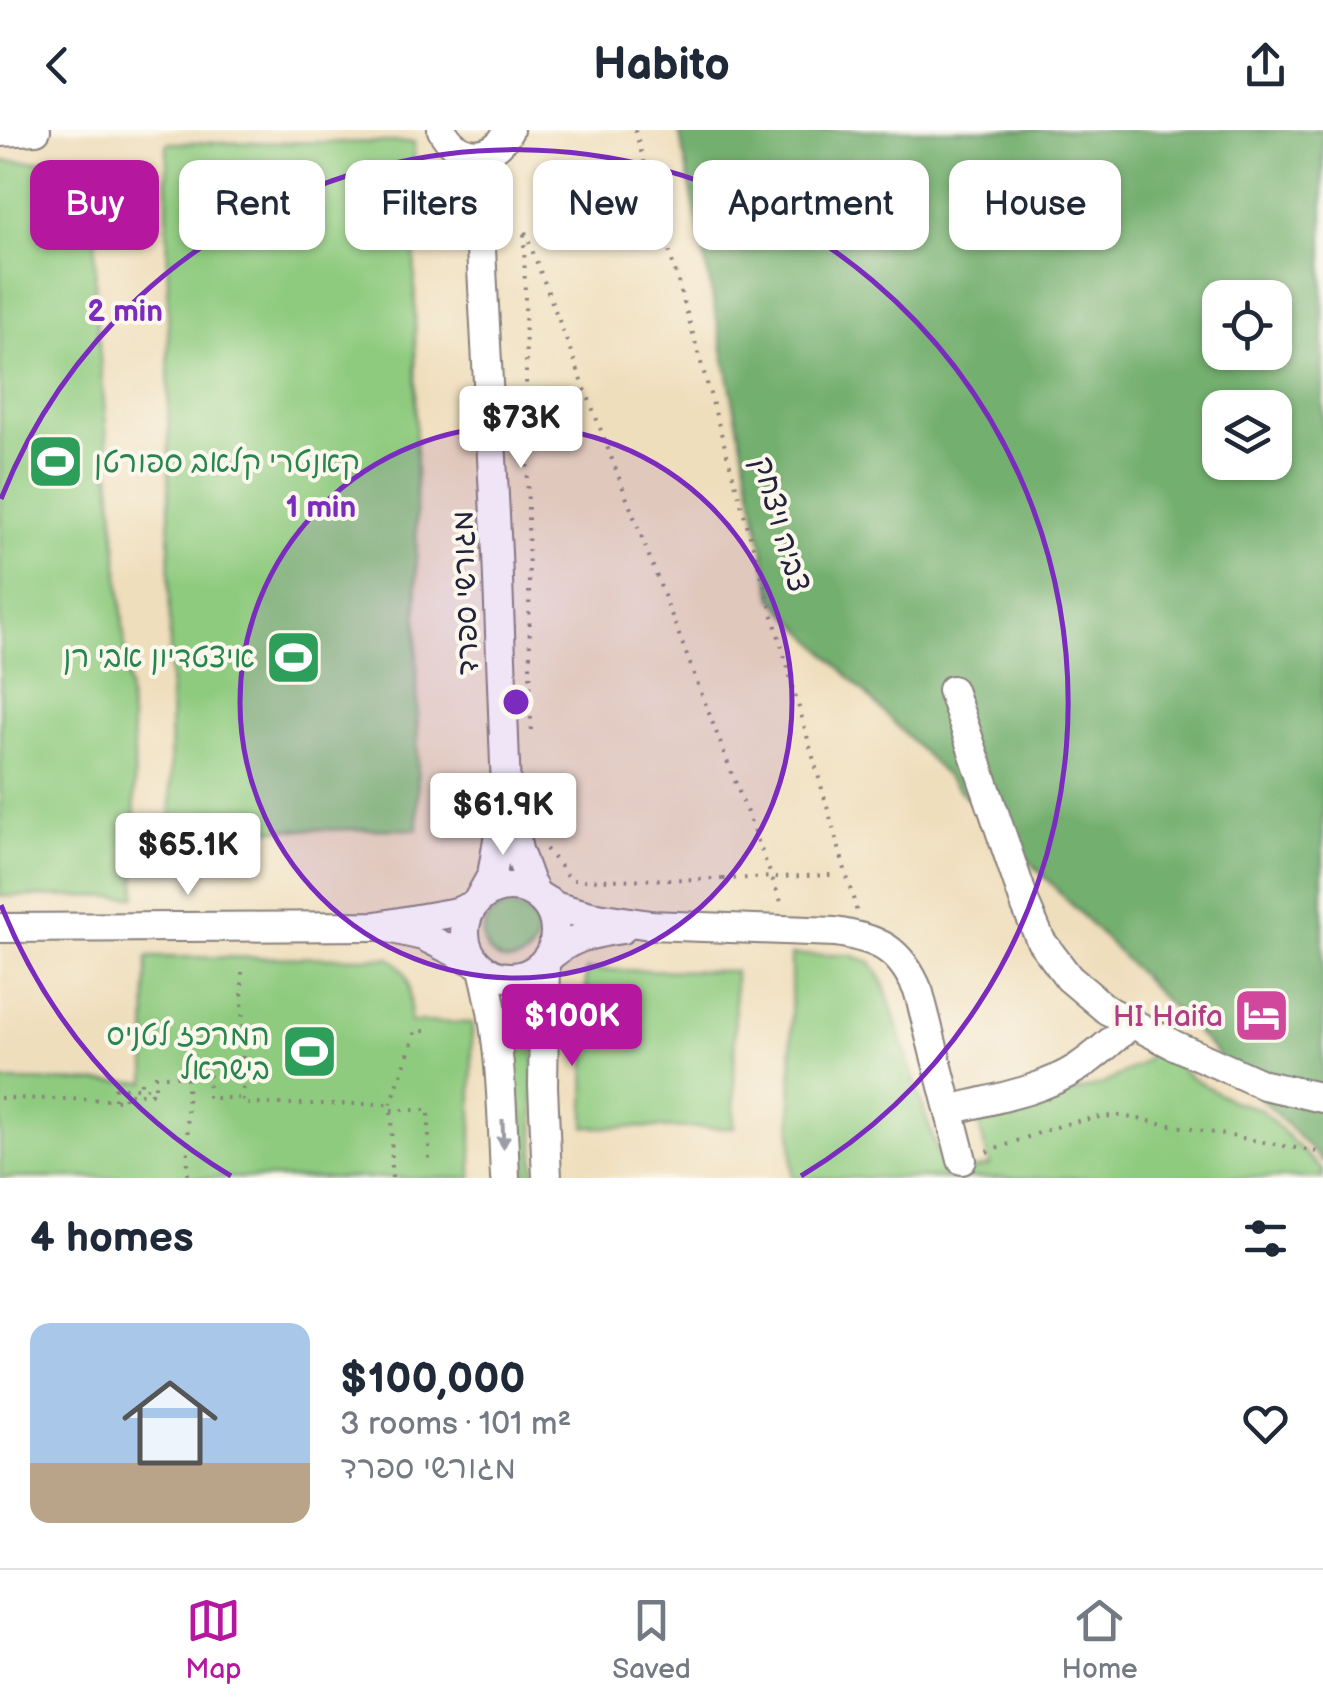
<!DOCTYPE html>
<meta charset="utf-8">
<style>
:root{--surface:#fff;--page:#f6f6f7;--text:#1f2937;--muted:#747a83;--line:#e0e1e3;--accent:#b5179e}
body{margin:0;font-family:"Balsamiq Sans","Playpen Sans Hebrew",sans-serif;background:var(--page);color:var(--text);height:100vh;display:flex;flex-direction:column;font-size:38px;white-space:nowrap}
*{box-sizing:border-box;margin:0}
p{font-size:32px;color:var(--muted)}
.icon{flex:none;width:55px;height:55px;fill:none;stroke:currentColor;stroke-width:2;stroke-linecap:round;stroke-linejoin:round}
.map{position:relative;height:1048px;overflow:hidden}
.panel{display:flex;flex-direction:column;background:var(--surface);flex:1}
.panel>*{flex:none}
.guide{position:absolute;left:30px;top:30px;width:1265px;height:90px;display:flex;gap:20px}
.tools{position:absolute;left:1202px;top:150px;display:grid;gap:20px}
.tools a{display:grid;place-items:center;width:90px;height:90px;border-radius:20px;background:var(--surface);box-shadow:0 2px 8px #0004;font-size:50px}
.price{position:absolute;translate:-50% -85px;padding:0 22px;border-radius:10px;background:#fff;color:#222;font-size:32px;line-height:65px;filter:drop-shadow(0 2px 5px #0008)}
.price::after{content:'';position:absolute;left:50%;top:60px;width:30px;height:22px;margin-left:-15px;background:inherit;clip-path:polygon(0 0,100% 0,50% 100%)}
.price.active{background:var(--accent);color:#fff}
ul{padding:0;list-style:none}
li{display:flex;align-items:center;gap:30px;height:250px;padding:0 30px}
li span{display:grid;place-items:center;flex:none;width:280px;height:200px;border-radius:20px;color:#555}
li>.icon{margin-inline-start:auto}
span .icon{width:120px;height:120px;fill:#fffc;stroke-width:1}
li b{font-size:42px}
h2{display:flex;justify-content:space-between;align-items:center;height:120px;padding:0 30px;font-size:42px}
.tag{padding:0 35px;border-radius:20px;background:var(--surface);box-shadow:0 2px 8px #0004;font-size:35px;line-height:90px}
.tag.active{background:var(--accent);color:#fff}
header{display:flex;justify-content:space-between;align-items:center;height:130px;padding:0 30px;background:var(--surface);font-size:45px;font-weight:800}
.menu{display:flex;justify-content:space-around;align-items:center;height:140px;border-top:2px solid var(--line);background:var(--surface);font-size:28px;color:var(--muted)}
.menu a{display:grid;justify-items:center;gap:5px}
.menu .active{color:var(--accent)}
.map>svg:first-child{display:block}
.green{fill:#8fcb7f;stroke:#58765d;stroke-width:2.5}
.forest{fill:#73af6e;stroke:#4a6854;stroke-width:2.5;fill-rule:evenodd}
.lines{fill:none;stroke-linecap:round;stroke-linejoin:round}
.minor-casing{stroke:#88807c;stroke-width:32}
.path{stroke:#88807c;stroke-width:4;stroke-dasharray:2.5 8;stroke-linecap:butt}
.minor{stroke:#fff;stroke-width:28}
.path-bridge{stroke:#88807c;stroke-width:4;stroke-dasharray:2.5 8;stroke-linecap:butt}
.oneway{fill:#9c9ca7}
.ring{fill:none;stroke:#7b2cbf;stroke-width:5}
.labels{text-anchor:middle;stroke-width:8;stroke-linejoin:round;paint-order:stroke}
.leisure-label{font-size:30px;fill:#27864d;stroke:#fbf7ec;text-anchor:end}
.street-label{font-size:30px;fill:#22223b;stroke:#fbf7ec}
.hotel-label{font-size:30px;fill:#b23c85;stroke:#fbf7ec;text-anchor:end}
.centre{fill:#7b2cbf;stroke:#fbf7ec;stroke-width:5}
.ring-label{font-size:30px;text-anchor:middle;font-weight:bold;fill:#7b2cbf;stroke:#fbf7ec;stroke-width:8;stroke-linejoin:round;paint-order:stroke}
</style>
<header><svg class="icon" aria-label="back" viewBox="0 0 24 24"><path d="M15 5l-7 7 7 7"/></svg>Habito<svg class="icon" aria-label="share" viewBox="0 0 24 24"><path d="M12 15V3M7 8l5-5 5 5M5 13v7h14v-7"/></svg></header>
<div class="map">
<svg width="1323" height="1048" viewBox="0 0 1323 1048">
<rect width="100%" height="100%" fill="#fbf7ec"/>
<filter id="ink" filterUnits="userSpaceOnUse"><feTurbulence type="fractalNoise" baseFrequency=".01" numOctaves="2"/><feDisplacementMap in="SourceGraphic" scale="20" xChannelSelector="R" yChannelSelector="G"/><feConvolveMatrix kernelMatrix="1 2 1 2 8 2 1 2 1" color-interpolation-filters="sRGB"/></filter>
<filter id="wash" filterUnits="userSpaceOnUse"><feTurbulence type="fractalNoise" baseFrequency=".0048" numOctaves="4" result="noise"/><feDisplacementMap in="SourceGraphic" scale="40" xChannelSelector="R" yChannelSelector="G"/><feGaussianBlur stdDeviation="2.25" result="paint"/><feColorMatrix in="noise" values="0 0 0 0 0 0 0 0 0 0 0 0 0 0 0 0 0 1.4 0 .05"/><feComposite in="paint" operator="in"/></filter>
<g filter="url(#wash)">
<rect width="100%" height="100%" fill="#efdebc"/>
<path class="green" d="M414 12 418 699 171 700 167 13Z
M0 31 96 32 95 168 134 623 136 767 0 766Z
M483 804a27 27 0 1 1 54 0a27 27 0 1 1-54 0Z
M791 825H850L871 832 883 852 945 1046 990 1035 979 996 991 986 1103 954 1139 935 1156 921 1191 947 1232 971 1260 979 1323 1041V1048H792Z
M147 827 390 828C414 843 410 867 410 892L472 893V1048H0V951L146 952Z
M586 840 735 841 734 998 585 997Z
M534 867V1048H526L523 982 516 969 507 871Z"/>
<path class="forest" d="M679 0H1323V1032L773 469ZM1220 168H1275V222H1220ZM1220 278H1275V332H1220Z"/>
</g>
<g filter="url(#ink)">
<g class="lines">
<defs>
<path id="minor" d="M442 0C458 31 493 32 509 0
M0 2 36 0
M476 24 497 423 506 660 518 720 530 753 537 765 557 777 591 786 650 795 835 802C880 809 901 819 919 863L962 1030
M952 560 1026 776 1041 811 1069 848 1107 880 1174 915 1264 955 1323 968
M465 802a45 45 0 1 1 90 0a45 45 0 1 1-90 0Z
M478 770 492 745 503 681
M0 798 377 796 457 782 474 775
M388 798 423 806 477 833
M483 839C501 908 502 977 505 1048
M949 980C992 969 1039 962 1077 938 1097 925 1114 909 1132 893
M547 1048 543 956 545 831C569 807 590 804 622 799"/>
</defs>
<use href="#minor" class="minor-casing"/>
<path class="path" d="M635 0 857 782
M531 600 524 99 783 777
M546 719 571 750 723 749
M242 842 243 974H391
M187 948 188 1048
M141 952V958H155V946H209L208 968H243
M0 968 125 970 124 964H151V958
M115 970V958H141
M391 980H429V1029
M987 1022C1031 1007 1075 985 1122 986L1323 1023
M392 1048 391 974 416 901H429"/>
<use href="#minor" class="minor"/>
<path class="path-bridge" d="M723 749 831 745"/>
</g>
<defs><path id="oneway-solid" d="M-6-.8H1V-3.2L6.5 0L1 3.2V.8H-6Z" transform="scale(2.5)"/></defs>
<use class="oneway" href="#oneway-solid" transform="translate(503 1004) rotate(88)"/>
</g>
<circle cx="516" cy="572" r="276" fill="#7b2cbf" fill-opacity=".12"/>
<g class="ring">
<circle cx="516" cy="572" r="276"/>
<path d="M231 1046A553 553 0 0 1 1 775M1 369A553 553 0 1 1 801 1046"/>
</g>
<defs>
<symbol id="stadium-square" viewBox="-11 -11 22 22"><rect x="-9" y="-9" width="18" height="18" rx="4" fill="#2e9e5b" stroke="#fbf7ec"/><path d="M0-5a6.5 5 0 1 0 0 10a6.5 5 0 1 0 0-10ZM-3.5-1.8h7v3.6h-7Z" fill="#fff"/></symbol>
<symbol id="hotel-square" viewBox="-11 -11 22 22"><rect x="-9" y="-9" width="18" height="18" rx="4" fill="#d1479c" stroke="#fbf7ec"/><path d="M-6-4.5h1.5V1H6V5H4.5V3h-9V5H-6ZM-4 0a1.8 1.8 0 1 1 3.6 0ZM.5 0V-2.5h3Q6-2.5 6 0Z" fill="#fff"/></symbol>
</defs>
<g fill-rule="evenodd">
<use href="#stadium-square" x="24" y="300" width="63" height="63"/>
<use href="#stadium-square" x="262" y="496" width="63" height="63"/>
<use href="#hotel-square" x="1230" y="854" width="63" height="63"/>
<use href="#stadium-square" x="278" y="890" width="63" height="63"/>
</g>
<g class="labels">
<g class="leisure-label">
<text x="94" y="342" text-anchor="start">קאנטרי קלאב ספורטן</text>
<text x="255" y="537">איצטדיון אבי רן</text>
<text x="270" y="915">המרכז לטניס<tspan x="270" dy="34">בישראל</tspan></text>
</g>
<g class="street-label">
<text transform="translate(781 394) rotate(74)" y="10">צביה ויצחק</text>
<text transform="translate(465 463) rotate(-92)" y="10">מגורשי ספרד</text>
</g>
<g class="hotel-label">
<text x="1223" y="896">HI Haifa</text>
</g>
</g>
<circle cx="516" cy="572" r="15" class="centre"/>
<g class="ring-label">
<text x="125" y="191">2 min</text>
<text x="321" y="387">1 min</text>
</g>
</svg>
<div class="tools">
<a><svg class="icon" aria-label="locate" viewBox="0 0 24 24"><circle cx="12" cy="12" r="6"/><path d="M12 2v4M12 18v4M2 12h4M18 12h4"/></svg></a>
<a><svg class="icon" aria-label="layers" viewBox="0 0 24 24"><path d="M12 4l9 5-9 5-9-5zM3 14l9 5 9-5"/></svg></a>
</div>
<b class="price" style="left:521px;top:341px">$73K</b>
<b class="price" style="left:503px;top:728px">$61.9K</b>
<b class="price" style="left:188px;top:768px">$65.1K</b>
<b class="price active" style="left:572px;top:939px">$100K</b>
<div class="guide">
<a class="tag active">Buy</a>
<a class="tag">Rent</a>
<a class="tag">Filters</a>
<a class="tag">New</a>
<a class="tag">Apartment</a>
<a class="tag">House</a>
</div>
</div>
<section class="panel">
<h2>4 homes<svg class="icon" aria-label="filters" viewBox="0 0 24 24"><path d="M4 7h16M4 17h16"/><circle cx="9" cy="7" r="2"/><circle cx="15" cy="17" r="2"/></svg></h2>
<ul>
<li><span style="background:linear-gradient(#a9c7e8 70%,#b9a48a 0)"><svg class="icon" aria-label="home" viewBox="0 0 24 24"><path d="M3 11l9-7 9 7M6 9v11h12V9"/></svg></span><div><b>$100,000</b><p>3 rooms · 101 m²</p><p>מגורשי ספרד</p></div><svg class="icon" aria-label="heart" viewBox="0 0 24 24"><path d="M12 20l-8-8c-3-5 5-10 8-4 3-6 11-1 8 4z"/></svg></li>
</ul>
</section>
<nav class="menu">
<a class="active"><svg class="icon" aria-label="map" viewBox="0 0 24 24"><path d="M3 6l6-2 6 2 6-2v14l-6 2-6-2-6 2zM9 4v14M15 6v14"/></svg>Map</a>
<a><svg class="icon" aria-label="saved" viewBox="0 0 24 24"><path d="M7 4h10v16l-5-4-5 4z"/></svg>Saved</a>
<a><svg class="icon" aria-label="home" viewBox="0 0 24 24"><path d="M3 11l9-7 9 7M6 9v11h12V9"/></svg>Home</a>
</nav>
